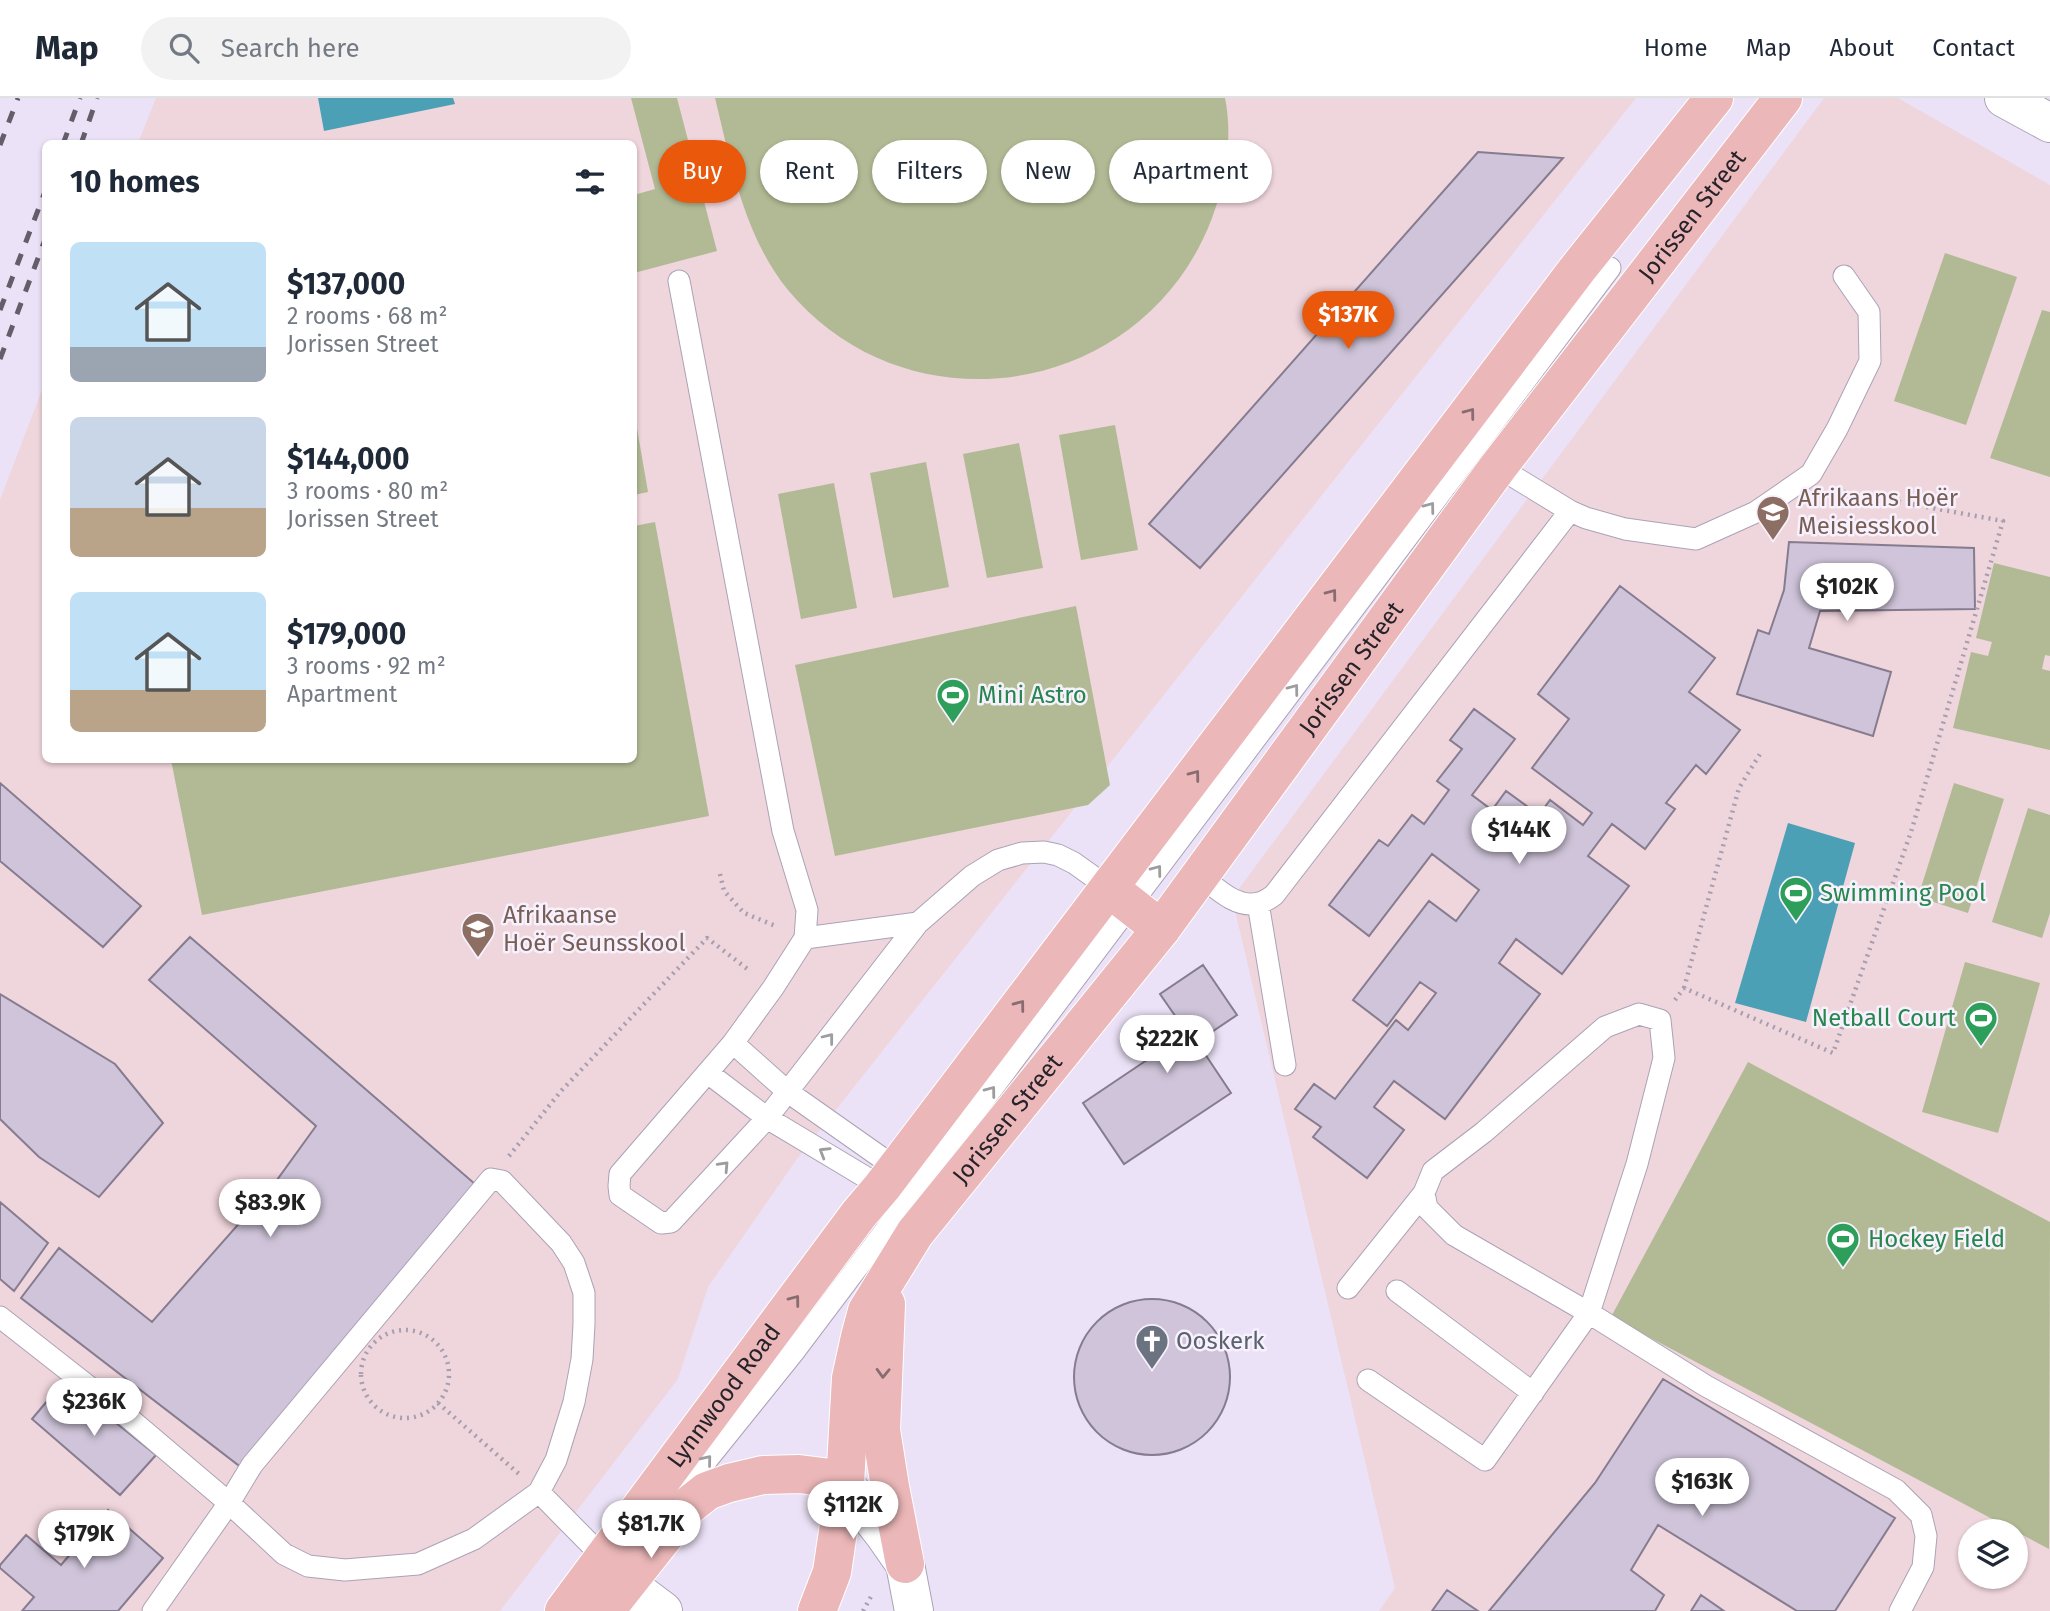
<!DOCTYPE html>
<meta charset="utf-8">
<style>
:root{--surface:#fff;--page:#f2f2f3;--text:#1f2937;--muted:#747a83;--line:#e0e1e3;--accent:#ea580c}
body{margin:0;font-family:"Fira Sans",sans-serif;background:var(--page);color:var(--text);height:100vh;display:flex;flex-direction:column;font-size:26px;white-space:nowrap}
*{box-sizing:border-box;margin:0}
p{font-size:23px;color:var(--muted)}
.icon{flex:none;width:38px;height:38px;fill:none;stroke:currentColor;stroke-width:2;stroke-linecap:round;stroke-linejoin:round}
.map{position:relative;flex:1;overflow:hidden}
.sheet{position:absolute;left:42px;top:42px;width:595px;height:623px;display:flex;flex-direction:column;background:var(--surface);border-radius:10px;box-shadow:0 2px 5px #0004}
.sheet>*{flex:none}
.guide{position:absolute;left:658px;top:42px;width:665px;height:63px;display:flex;gap:14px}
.tools{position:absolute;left:1958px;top:1421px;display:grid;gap:14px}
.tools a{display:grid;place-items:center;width:70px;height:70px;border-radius:50%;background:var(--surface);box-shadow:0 2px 5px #0004;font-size:35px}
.price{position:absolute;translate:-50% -60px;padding:0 16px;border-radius:24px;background:#fff;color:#222;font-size:23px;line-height:46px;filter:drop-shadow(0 2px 4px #0008)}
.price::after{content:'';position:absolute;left:50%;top:42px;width:21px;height:16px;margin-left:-10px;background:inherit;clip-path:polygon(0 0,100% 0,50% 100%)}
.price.active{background:var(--accent);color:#fff}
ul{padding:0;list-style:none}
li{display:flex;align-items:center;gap:21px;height:175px;padding:0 28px}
li span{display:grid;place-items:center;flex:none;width:196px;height:140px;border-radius:10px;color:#555}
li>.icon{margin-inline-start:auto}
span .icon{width:84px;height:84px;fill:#fffc;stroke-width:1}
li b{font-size:30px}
h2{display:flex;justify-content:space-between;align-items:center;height:84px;padding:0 28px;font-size:30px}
.pill{padding:0 24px;border-radius:32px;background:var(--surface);box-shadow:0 2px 5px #0004;font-size:24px;line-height:63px}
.pill.active{background:var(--accent);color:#fff}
header{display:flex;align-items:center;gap:42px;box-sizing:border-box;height:98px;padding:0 35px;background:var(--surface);border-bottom:2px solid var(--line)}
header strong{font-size:33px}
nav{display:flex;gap:38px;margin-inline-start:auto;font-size:24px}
.search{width:490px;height:63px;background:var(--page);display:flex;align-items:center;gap:18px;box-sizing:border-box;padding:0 24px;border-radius:38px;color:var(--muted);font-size:26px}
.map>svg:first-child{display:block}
.education{fill:#efd5dc;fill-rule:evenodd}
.green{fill:#b1ba94}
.water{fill:#4ca0b5}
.building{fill:#cfc4d9;stroke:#867c8f;stroke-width:2}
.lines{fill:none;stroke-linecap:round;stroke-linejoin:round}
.service-casing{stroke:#aca2b6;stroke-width:23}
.minor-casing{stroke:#aca2b6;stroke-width:40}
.tertiary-casing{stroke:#aca2b6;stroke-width:40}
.primary-casing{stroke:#fff;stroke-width:40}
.path{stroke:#a69eaf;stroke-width:4.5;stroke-dasharray:2 5;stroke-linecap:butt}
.service{stroke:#fff;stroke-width:21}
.minor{stroke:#fff;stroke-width:38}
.tertiary{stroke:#fff;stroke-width:38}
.primary{stroke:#ebb7b8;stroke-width:38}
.rail{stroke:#635e6a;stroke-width:5;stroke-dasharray:12 12;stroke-linecap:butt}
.oneway{stroke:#886c71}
.oneway2{stroke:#9d9c9f}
.labels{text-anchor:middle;stroke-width:5;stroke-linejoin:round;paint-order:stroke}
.street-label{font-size:24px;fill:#26222a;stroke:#f7f1fe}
.education-label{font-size:24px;fill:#785e54;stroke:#f7f1fe;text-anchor:start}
.leisure-label{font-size:24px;fill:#27864d;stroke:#f7f1fe;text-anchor:start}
.worship-label{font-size:24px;fill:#5b616d;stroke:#f7f1fe;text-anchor:start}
</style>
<header>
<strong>Map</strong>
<div class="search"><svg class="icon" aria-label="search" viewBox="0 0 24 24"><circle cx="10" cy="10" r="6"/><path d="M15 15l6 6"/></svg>Search here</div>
<nav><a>Home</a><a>Map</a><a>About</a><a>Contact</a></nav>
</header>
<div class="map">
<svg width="2050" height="1513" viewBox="0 0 2050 1513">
<rect width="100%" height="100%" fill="#ece2f7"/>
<path class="education" d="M156 0H1636L797 1061 708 1189 678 1281 500 1513H0V402L45 284 46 662H634V46L138 45Z
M1824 0H1898L2050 87V1513H1379L1395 1490 1232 800ZM1970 1433H2016V1479H1970Z"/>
<path class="green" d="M631 0H677L717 153 634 175V97L655 91Z
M715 0H1225C1233 39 1226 83 1212 120 1145 298 910 338 788 192 744 138 731 65 715 0Z
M1945 155 2017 179 1966 327 1894 303Z
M2042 212 2050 214V379L1990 360Z
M634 313 648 394 634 397Z
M1115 327 1138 452 1081 462 1059 337Z
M1019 345 1043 470 987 480 963 356Z
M926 364 949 489 893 500 870 375Z
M834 385 857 510 801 521 778 396Z
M655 424 709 718 202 817 171 662H634V428Z
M1994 465 2050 479V558L2045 557 2042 571 2050 573V652L1953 630 1971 554 1988 558 1992 544 1976 540Z
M1076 508 1110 687 1088 707 835 758 795 567Z
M1954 685 2004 701 1968 815 1918 799Z
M2028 710 2050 717V815L2042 840 1992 824Z
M1965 864 2040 885 1998 1035 1922 1014Z
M1748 964 2050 1124 2049 1451 1611 1219Z"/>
<path class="water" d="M318 0H453L455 6 324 33Z
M1788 725 1855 745 1806 924 1735 905Z"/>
<path class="building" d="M1478 54 1563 60 1200 470 1149 426Z
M1789 444 1974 450 1975 511 1820 513 1809 550 1891 574 1873 638 1737 596 1758 532 1769 536 1784 492Z
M1620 488 1715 560 1689 594 1740 632 1706 676 1696 667 1666 705 1675 711 1645 751 1612 726 1588 758 1629 788 1562 876 1516 841 1499 865 1540 896 1445 1021 1394 983 1374 1009 1404 1032 1367 1080 1313 1039 1321 1029 1295 1011 1314 986 1335 1001 1396 922 1408 932 1436 895 1420 884 1387 928 1353 902 1429 803 1456 823 1479 792 1432 756 1369 838 1329 807 1379 742 1388 748 1412 717 1424 726 1449 692 1437 683 1462 651 1450 642 1474 611 1515 641 1472 697 1492 712 1506 693 1539 717 1550 702 1583 727 1592 715 1532 670 1569 621 1538 596Z
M0 685 141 808 103 849 0 763Z
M190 839 475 1086 242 1370 21 1200 59 1150 152 1224 274 1086 316 1028 149 882Z
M1203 867 1237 917 1197 944 1231 995 1124 1066 1083 1005 1187 935 1160 896Z
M0 896 115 966 163 1025 99 1099 39 1059 0 1021Z
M0 1104 48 1145 14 1193 0 1181Z
M1074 1279a78 78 0 1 1 156 0a78 78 0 1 1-156 0Z
M1663 1281 1895 1420 1835 1513H1797L1658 1427 1631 1472 1664 1497 1655 1513H1489L1595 1385Z
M64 1283 156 1357 120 1397 32 1321Z
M108 1412 163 1460 118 1513H22L34 1499 0 1470V1467L26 1437 61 1467Z
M1447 1492 1478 1513H1432Z
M1701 1497 1724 1513H1691Z"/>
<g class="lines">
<defs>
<path id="service" d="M679 183 783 733 807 812 805 840 773 890 733 945 620 1076 619 1088 620 1097 661 1125 671 1124 767 1020 918 825 972 778 998 762 1022 755 1044 754 1058 757 1074 765 1109 790
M1498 369 1570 413
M1201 778C1217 791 1237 811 1259 805 1264 804 1270 800 1274 797L1570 413 1586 420 1625 431 1696 441 1756 414 1811 376 1837 331 1870 263 1869 214 1844 178
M1258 805 1285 967
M805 840 918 825
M1639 916 1660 922 1664 960 1637 1066 1589 1215 1454 1137 1427 1110 1424 1095 1433 1073 1484 1034 1605 929Z
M733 945 788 994 896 1070
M708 975 767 1020 882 1089
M1348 1190 1424 1095
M1397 1193 1533 1295
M0 1219 130 1321 229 1405 284 1456 308 1468 345 1472 418 1466 474 1441 539 1394 556 1362 574 1304 582 1261 584 1226V1195L574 1165 561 1145 502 1083 491 1081 252 1367 229 1405 153 1513
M1368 1282 1485 1362 1589 1215 1706 1288 1896 1392 1921 1417 1926 1438 1923 1469 1900 1513
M539 1394 604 1460
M674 1403 793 1255 1610 170"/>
<path id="minor" d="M2004 0 2050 25"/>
<path id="tertiary" d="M845 1386 884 1436 905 1466 914 1513
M605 1461 629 1482 639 1495 663 1513"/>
<g id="primary">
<path d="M1109 790 1161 831"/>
<path d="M886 1206 881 1332 890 1389 905 1466"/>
<path id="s1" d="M564 1513 859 1116 882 1089 1576 173 1714 0"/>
<path d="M605 1513 688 1408 707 1393 729 1385 763 1377 799 1376 831 1380 845 1386"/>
<path id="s2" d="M817 1513 832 1474 845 1386 851 1280 860 1239 867 1213 915 1135 1161 831 1498 369 1783 0"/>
</g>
</defs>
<use href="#service" class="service-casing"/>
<use href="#minor" class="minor-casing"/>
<use href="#tertiary" class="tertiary-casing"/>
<use href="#primary" class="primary-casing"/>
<path class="path" d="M720 776 724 793 744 815 778 829
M1684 890 1739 690 1760 656
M1675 902 1684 890 1833 955 1911 734 2003 423 1834 392
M509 1058 561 993 707 840 750 873
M361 1276a44 44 0 1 1 88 0a44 44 0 1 1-88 0Z
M438 1305 519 1376
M863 1513 873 1495"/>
<use href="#service" class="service"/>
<use href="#minor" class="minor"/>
<use href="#tertiary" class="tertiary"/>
<use href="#primary" class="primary"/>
<path class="rail" d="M63 46 80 0
M81 46 97 0
M0 47 18 0
M0 212 46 91
M0 261 46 139"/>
</g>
<defs><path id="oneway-chevron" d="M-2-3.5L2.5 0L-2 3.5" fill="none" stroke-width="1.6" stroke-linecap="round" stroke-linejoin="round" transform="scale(1.75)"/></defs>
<g class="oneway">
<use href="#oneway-chevron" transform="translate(1470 315) rotate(-53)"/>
<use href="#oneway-chevron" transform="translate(1332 496) rotate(-53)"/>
<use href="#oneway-chevron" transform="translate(1195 677) rotate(-53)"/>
<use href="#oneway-chevron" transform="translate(1020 907) rotate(-53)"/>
<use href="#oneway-chevron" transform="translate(795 1202) rotate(-53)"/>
<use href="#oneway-chevron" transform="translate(883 1275) rotate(92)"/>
</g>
<g class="oneway2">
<use href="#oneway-chevron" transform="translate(1430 409) rotate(-53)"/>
<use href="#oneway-chevron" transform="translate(1294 591) rotate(-53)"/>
<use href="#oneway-chevron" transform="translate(1157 772) rotate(-53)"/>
<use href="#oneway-chevron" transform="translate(829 940) rotate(-52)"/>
<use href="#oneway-chevron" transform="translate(991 993) rotate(-53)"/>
<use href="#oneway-chevron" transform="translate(824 1054) rotate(-149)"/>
<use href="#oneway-chevron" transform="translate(724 1068) rotate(-47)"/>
<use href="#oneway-chevron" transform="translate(707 1362) rotate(-51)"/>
</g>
<defs>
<symbol id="school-pin" viewBox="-11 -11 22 30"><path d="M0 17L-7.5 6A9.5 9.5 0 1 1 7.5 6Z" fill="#8d6e63" stroke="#f7f1fe"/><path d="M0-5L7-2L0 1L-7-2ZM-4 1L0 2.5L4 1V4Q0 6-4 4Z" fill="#fff"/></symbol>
<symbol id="stadium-pin" viewBox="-11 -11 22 30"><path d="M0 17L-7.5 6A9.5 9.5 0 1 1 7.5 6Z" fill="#2e9e5b" stroke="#f7f1fe"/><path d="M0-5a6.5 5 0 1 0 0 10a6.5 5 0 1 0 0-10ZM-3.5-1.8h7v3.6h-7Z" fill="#fff"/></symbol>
<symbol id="church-pin" viewBox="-11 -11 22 30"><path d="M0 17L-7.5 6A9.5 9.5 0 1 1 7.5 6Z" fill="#6b7280" stroke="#f7f1fe"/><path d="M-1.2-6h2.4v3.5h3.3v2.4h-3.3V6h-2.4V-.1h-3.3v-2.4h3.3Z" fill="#fff"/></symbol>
</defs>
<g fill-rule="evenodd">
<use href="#school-pin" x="1754" y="395" width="38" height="52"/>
<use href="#stadium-pin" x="934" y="578" width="38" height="52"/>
<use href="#stadium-pin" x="1777" y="776" width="38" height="52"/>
<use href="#school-pin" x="459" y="812" width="38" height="52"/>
<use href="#stadium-pin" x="1962" y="901" width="38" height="52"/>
<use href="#stadium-pin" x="1824" y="1122" width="38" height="52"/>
<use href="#church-pin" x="1133" y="1224" width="38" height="52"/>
</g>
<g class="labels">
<g class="street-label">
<text dy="8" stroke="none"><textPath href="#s2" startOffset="1678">Jorissen Street</textPath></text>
<text dy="8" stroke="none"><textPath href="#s2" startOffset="1111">Jorissen Street</textPath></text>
<text dy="8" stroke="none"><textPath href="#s2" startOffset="544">Jorissen Street</textPath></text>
<text dy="8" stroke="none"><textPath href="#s1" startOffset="268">Lynnwood Road</textPath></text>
</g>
<g class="education-label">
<text x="1798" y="408">Afrikaans Hoër<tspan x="1798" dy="28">Meisiesskool</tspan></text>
<text x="503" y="825">Afrikaanse<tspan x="503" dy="28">Hoër Seunsskool</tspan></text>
</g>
<g class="leisure-label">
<text x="978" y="605">Mini Astro</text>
<text x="1820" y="803">Swimming Pool</text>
<text x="1956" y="928" text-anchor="end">Netball Court</text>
<text x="1868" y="1149">Hockey Field</text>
</g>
<g class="worship-label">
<text x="1176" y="1251">Ooskerk</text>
</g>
</g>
</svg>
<div class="tools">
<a><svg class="icon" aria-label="layers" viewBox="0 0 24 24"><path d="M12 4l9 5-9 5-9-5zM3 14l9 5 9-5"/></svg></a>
</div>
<b class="price active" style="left:1348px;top:253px">$137K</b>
<b class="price" style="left:1847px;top:525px">$102K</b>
<b class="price" style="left:1519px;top:768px">$144K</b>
<b class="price" style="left:1167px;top:977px">$222K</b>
<b class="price" style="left:270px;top:1141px">$83.9K</b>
<b class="price" style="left:94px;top:1340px">$236K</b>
<b class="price" style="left:1702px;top:1420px">$163K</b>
<b class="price" style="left:853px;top:1443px">$112K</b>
<b class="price" style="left:651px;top:1462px">$81.7K</b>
<b class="price" style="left:84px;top:1472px">$179K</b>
<div class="guide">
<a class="pill active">Buy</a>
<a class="pill">Rent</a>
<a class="pill">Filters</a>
<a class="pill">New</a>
<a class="pill">Apartment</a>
</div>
<section class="sheet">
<h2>10 homes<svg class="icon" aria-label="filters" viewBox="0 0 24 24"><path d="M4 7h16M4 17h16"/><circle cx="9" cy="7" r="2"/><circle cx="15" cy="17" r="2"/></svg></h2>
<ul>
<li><span style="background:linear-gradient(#bfe0f5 75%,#9aa5b1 0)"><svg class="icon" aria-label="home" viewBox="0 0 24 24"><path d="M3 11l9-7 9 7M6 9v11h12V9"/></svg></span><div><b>$137,000</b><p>2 rooms · 68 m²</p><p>Jorissen Street</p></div></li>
<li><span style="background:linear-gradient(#c9d6e8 65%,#b9a48a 0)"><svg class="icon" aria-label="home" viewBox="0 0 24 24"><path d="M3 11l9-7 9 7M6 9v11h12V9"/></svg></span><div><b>$144,000</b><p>3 rooms · 80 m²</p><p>Jorissen Street</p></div></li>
<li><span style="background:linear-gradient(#bfe0f5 70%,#b9a48a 0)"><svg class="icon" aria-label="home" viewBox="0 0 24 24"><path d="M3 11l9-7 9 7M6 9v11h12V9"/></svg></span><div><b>$179,000</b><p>3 rooms · 92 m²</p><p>Apartment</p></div></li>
</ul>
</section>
</div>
